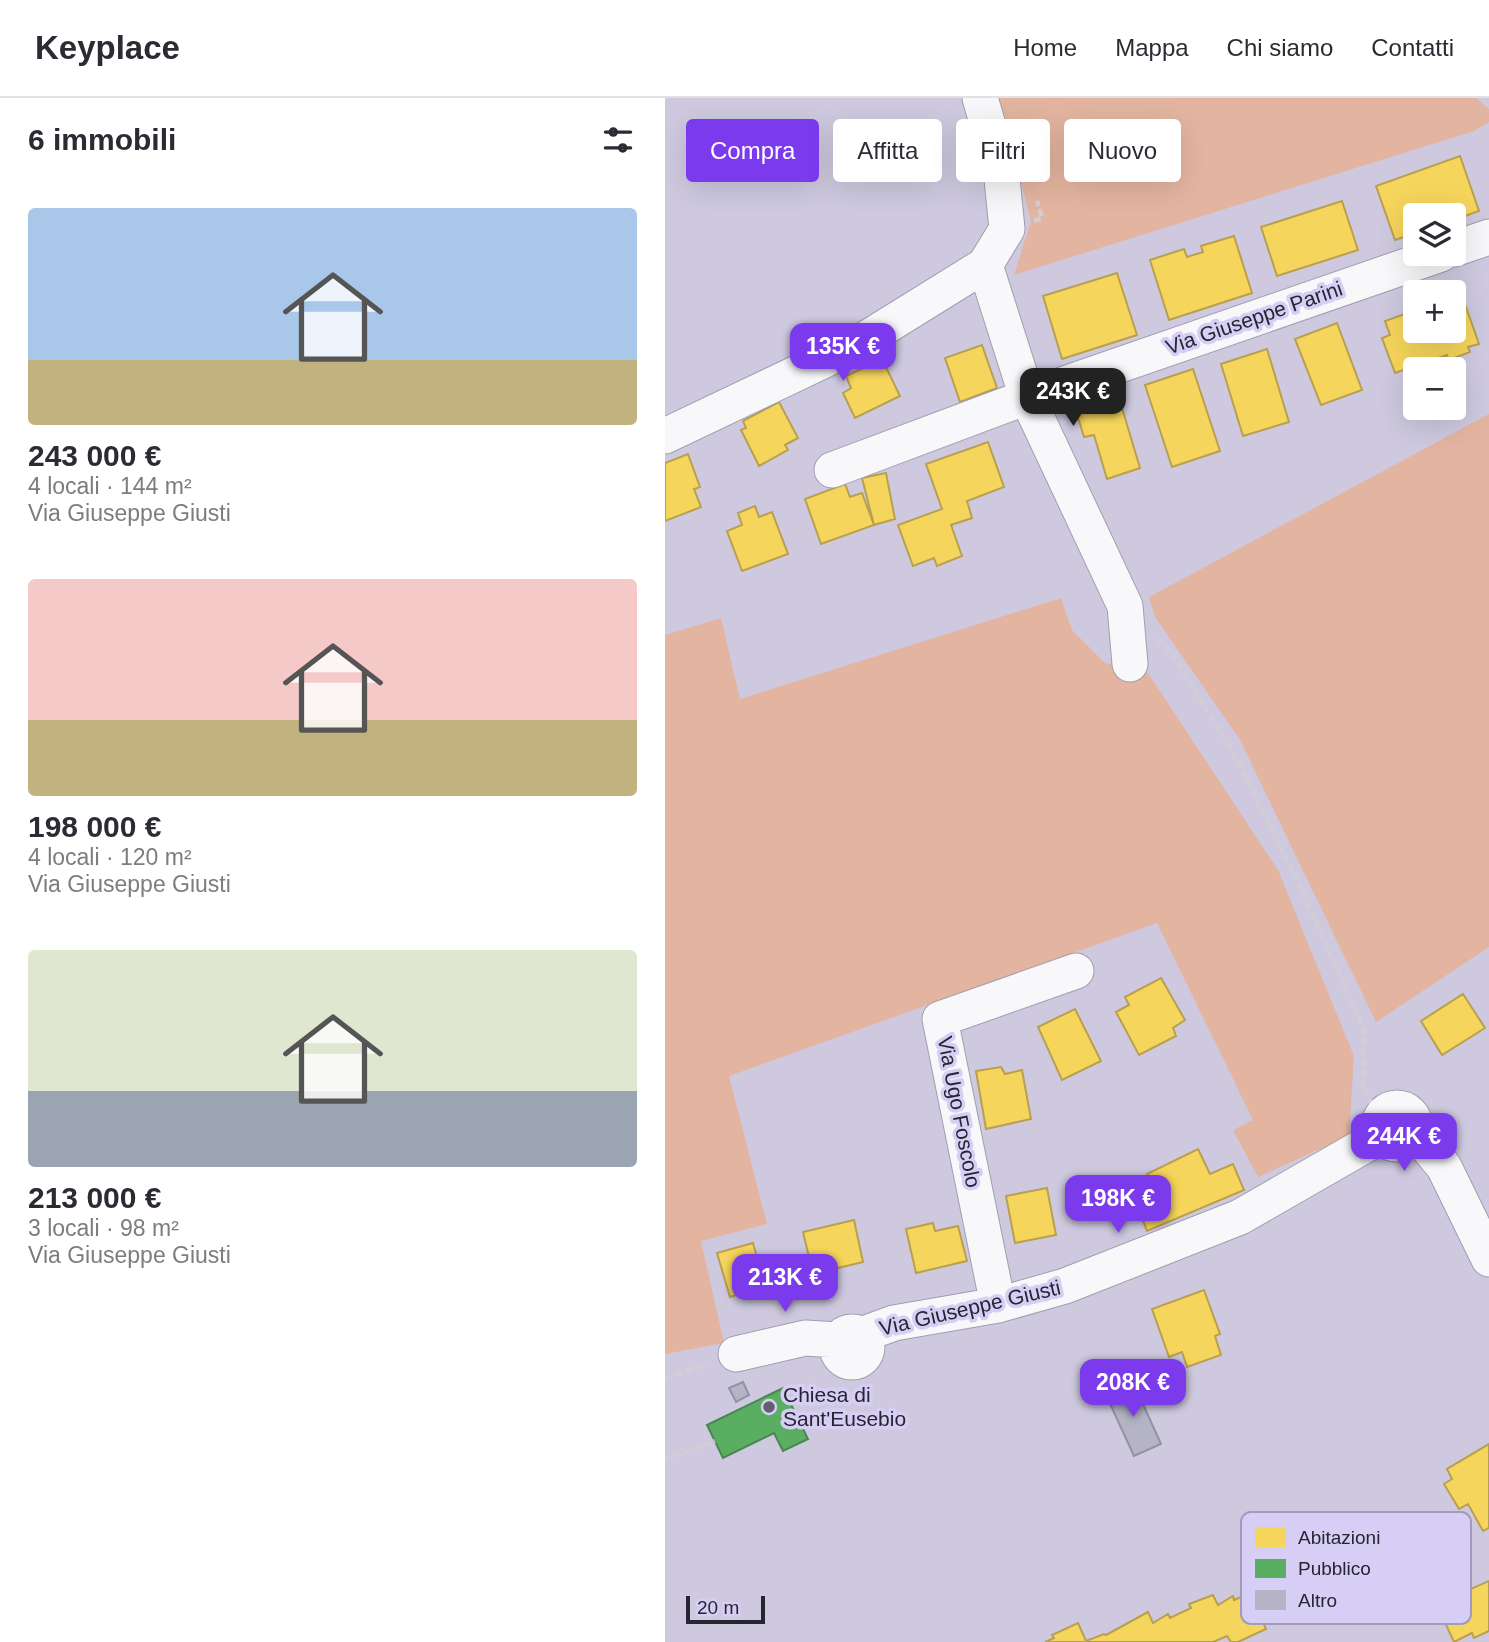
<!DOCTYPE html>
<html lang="it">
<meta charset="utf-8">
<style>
:root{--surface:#fff;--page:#f2f2f3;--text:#2b2b33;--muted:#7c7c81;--line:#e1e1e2;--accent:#7c3aed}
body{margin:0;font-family:Helvetica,sans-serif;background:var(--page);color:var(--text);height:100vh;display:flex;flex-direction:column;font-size:26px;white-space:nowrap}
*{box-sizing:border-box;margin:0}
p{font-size:23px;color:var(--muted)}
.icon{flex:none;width:38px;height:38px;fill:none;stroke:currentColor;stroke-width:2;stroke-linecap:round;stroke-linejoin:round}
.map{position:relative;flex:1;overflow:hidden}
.details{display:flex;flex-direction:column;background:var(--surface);width:665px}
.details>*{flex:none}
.top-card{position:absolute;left:21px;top:21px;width:665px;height:63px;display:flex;gap:14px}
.buttons{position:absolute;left:738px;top:105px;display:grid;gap:14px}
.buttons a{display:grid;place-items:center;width:63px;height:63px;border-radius:7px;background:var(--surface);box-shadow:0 7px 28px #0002;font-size:35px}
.scale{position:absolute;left:21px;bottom:18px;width:79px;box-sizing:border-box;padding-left:7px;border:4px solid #282533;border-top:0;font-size:19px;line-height:24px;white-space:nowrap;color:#282533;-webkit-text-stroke:5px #d6cef4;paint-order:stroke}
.price{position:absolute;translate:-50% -60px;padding:0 16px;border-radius:14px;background:var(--accent);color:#fff;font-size:23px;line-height:46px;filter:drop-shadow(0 2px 4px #0008)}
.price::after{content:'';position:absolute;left:50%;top:42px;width:21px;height:16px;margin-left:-10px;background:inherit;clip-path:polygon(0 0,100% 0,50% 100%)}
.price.selected{background:#222;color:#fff}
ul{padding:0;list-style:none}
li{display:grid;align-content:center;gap:14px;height:371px;padding:0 28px}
li span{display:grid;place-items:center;height:217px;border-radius:7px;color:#555}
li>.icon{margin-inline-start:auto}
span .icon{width:126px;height:126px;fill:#fffc;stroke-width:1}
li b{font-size:30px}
h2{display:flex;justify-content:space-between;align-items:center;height:84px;padding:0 28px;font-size:30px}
.tag{padding:0 24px;border-radius:7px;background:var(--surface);box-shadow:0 7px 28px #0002;font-size:24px;line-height:63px}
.tag.selected{background:var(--accent);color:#fff}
header{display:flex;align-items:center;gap:42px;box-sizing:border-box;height:98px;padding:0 35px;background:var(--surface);border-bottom:2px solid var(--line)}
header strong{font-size:33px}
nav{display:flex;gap:38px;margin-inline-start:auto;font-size:24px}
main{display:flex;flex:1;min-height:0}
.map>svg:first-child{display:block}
.green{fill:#e3b5a0}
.homes{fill:#f6d55c;stroke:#b8a050;stroke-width:2}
.public{fill:#5aae61;stroke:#4b8553;stroke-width:2}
.building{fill:#b4b4c5;stroke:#9392a2;stroke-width:2}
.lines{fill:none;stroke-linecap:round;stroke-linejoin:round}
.minor-casing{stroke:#a19eae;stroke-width:37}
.path{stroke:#d1cfd5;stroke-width:4.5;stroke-dasharray:7 3.5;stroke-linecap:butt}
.minor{stroke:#f8f7fa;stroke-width:35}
.poi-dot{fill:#625e6f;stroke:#d6cef4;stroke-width:2.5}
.labels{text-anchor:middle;stroke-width:7;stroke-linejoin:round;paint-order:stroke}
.street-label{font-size:21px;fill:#282533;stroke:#d6cef4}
.poi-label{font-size:21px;fill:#282533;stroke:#d6cef4;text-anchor:start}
.key{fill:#d6cef4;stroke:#a29bba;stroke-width:2}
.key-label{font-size:19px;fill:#282533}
</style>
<header>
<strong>Keyplace</strong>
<nav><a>Home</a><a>Mappa</a><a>Chi siamo</a><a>Contatti</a></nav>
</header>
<main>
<section class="details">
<h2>6 immobili<svg class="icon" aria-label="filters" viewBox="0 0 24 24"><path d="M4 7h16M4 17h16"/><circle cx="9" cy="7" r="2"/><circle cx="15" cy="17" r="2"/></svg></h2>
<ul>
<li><span style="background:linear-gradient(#a9c7e8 70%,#c2b280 0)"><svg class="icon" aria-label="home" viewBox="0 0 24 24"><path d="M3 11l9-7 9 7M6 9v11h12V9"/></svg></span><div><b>243 000 €</b><p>4 locali · 144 m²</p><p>Via Giuseppe Giusti</p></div></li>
<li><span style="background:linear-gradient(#f6c9c9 65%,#c2b280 0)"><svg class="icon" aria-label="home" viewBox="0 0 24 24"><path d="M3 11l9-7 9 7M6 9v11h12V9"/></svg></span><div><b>198 000 €</b><p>4 locali · 120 m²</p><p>Via Giuseppe Giusti</p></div></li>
<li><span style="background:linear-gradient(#dfe7d0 65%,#9aa5b1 0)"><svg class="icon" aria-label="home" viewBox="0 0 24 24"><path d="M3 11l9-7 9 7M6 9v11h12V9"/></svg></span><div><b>213 000 €</b><p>3 locali · 98 m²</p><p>Via Giuseppe Giusti</p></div></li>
</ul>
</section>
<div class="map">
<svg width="824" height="1544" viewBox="0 0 824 1544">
<rect width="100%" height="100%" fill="#cec9df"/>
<path class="green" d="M334 0H811L824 11V24L809 33 349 177 366 123Z
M824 316V849L711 924 575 642 490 519 484 499Z
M396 500 407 532 440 565 481 572 613 772 689 958 684 1038 593 1079 568 1032 588 1022 492 825 64 978 102 1126 36 1143 59 1245 0 1256V537L56 520 75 601Z"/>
<path class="homes" d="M795 58 814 113 789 122V117H751V135L730 142 711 88Z
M677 103 693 152 612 178 596 129Z
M569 138 587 195 504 222 485 162 519 151 522 159 538 154 536 148Z
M452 175 472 237 397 261 378 198Z
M801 209 814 246 803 249 805 254 784 262 782 257 730 275 717 240 725 237 720 223 751 212V233H789V213Z
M672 225 697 292 656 307 630 241Z
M317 247 332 290 295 304 280 260Z
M602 251 624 324 578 338 556 266Z
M217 261 235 298 190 320 178 295 186 290 181 278Z
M528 271 555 353 507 369 480 287Z
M454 300 475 370 442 381 429 337 419 339 411 313Z
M114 304 133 340 120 347 123 352 94 368 76 332 81 330 78 323Z
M323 344 339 389 302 403 307 420 286 427 297 458 272 468 269 460 248 468 233 427 277 411 261 366Z
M23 356 35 389 29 391 36 409 0 423V365Z
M221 375 230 421 209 427 197 380Z
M180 386 185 399 197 395 209 427 156 446 140 401Z
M90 408 94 419 107 414 123 456 77 473 62 433 77 427 73 415Z
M496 880 520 922 508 930 511 938 474 957 451 914 464 907 460 899Z
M798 896 820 930 777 957 756 923Z
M410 911 436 963 397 982 373 929Z
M336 969 340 976 357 972 366 1021 321 1031 311 973Z
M533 1051 545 1076 568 1066 579 1092 482 1133 472 1107 493 1099 482 1076Z
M382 1090 391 1137 350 1145 341 1098Z
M189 1122 198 1164 148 1176 138 1134Z
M268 1125 270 1133 293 1128 302 1163 251 1175 241 1131Z
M88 1145 100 1189 65 1199 52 1155Z
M539 1192 555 1236 550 1238 556 1257 522 1269 517 1254 504 1259 487 1211Z
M824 1346V1430L818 1433 803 1406 794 1411 779 1386 787 1381 782 1371Z
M824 1483V1533L809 1540 807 1535 789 1544 777 1518 795 1509 790 1498Z
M585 1495 601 1531 573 1544H566L562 1538 548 1544H380L389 1540 387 1537 413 1525 421 1543 439 1536 441 1537 483 1514 488 1525 503 1516 505 1520 526 1510 524 1506 548 1497 553 1507 568 1498 569 1502Z"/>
<path class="public" d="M118 1290 143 1341 118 1353 109 1335 58 1360 42 1327Z"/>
<path class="building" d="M78 1284 84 1297 71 1304 64 1290Z
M468 1284 496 1346 469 1358 441 1297Z"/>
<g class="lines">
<defs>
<path id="minor" d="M789 151 824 139
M320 167 362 299 460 508 465 566
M0 338 191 247 320 167 342 131 336 71 315 0
M167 372 362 299 776 156
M714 1028a18 18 0 1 1 36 0a18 18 0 1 1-36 0Z
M750 1034 779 1069 824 1161
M333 1207 275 921 411 873
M172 1249a15 15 0 1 1 30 0a15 15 0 1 1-30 0Z
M196 1237 229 1225 333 1207 400 1188 575 1119 716 1038
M71 1256 140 1240 173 1242"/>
</defs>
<use href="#minor" class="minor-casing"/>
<path class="path" d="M369 123 377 120 372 103
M492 541 506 555 567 652 634 786 698 929V986L708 1009
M0 1280 42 1266
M0 1362 50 1343"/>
<use href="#minor" class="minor"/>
</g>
<circle class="poi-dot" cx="104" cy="1309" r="7"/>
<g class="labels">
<g class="street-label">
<text transform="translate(589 220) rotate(-19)" y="7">Via Giuseppe Parini</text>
<text transform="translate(294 1014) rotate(79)" y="7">Via Ugo Foscolo</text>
<text transform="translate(305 1210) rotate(-13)" y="7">Via Giuseppe Giusti</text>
</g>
<g class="poi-label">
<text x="118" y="1304">Chiesa di<tspan x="118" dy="24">Sant'Eusebio</tspan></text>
</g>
</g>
<rect x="576" y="1414" width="230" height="112" rx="10" class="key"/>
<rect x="590" y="1429" width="31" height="20" fill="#f6d55c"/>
<rect x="590" y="1461" width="31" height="19" fill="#5aae61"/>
<rect x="590" y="1492" width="31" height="20" fill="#b4b4c5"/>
<g class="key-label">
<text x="633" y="1446">Abitazioni</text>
<text x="633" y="1477">Pubblico</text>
<text x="633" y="1509">Altro</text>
</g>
</svg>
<div class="buttons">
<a><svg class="icon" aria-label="layers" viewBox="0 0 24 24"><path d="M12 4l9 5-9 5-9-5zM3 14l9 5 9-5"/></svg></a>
<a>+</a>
<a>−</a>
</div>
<div class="scale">20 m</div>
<b class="price" style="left:178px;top:285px">135K €</b>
<b class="price selected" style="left:408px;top:330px">243K €</b>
<b class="price" style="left:739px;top:1075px">244K €</b>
<b class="price" style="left:453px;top:1137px">198K €</b>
<b class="price" style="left:120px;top:1216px">213K €</b>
<b class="price" style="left:468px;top:1321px">208K €</b>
<div class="top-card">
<a class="tag selected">Compra</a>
<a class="tag">Affitta</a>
<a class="tag">Filtri</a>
<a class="tag">Nuovo</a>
</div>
</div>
</main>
